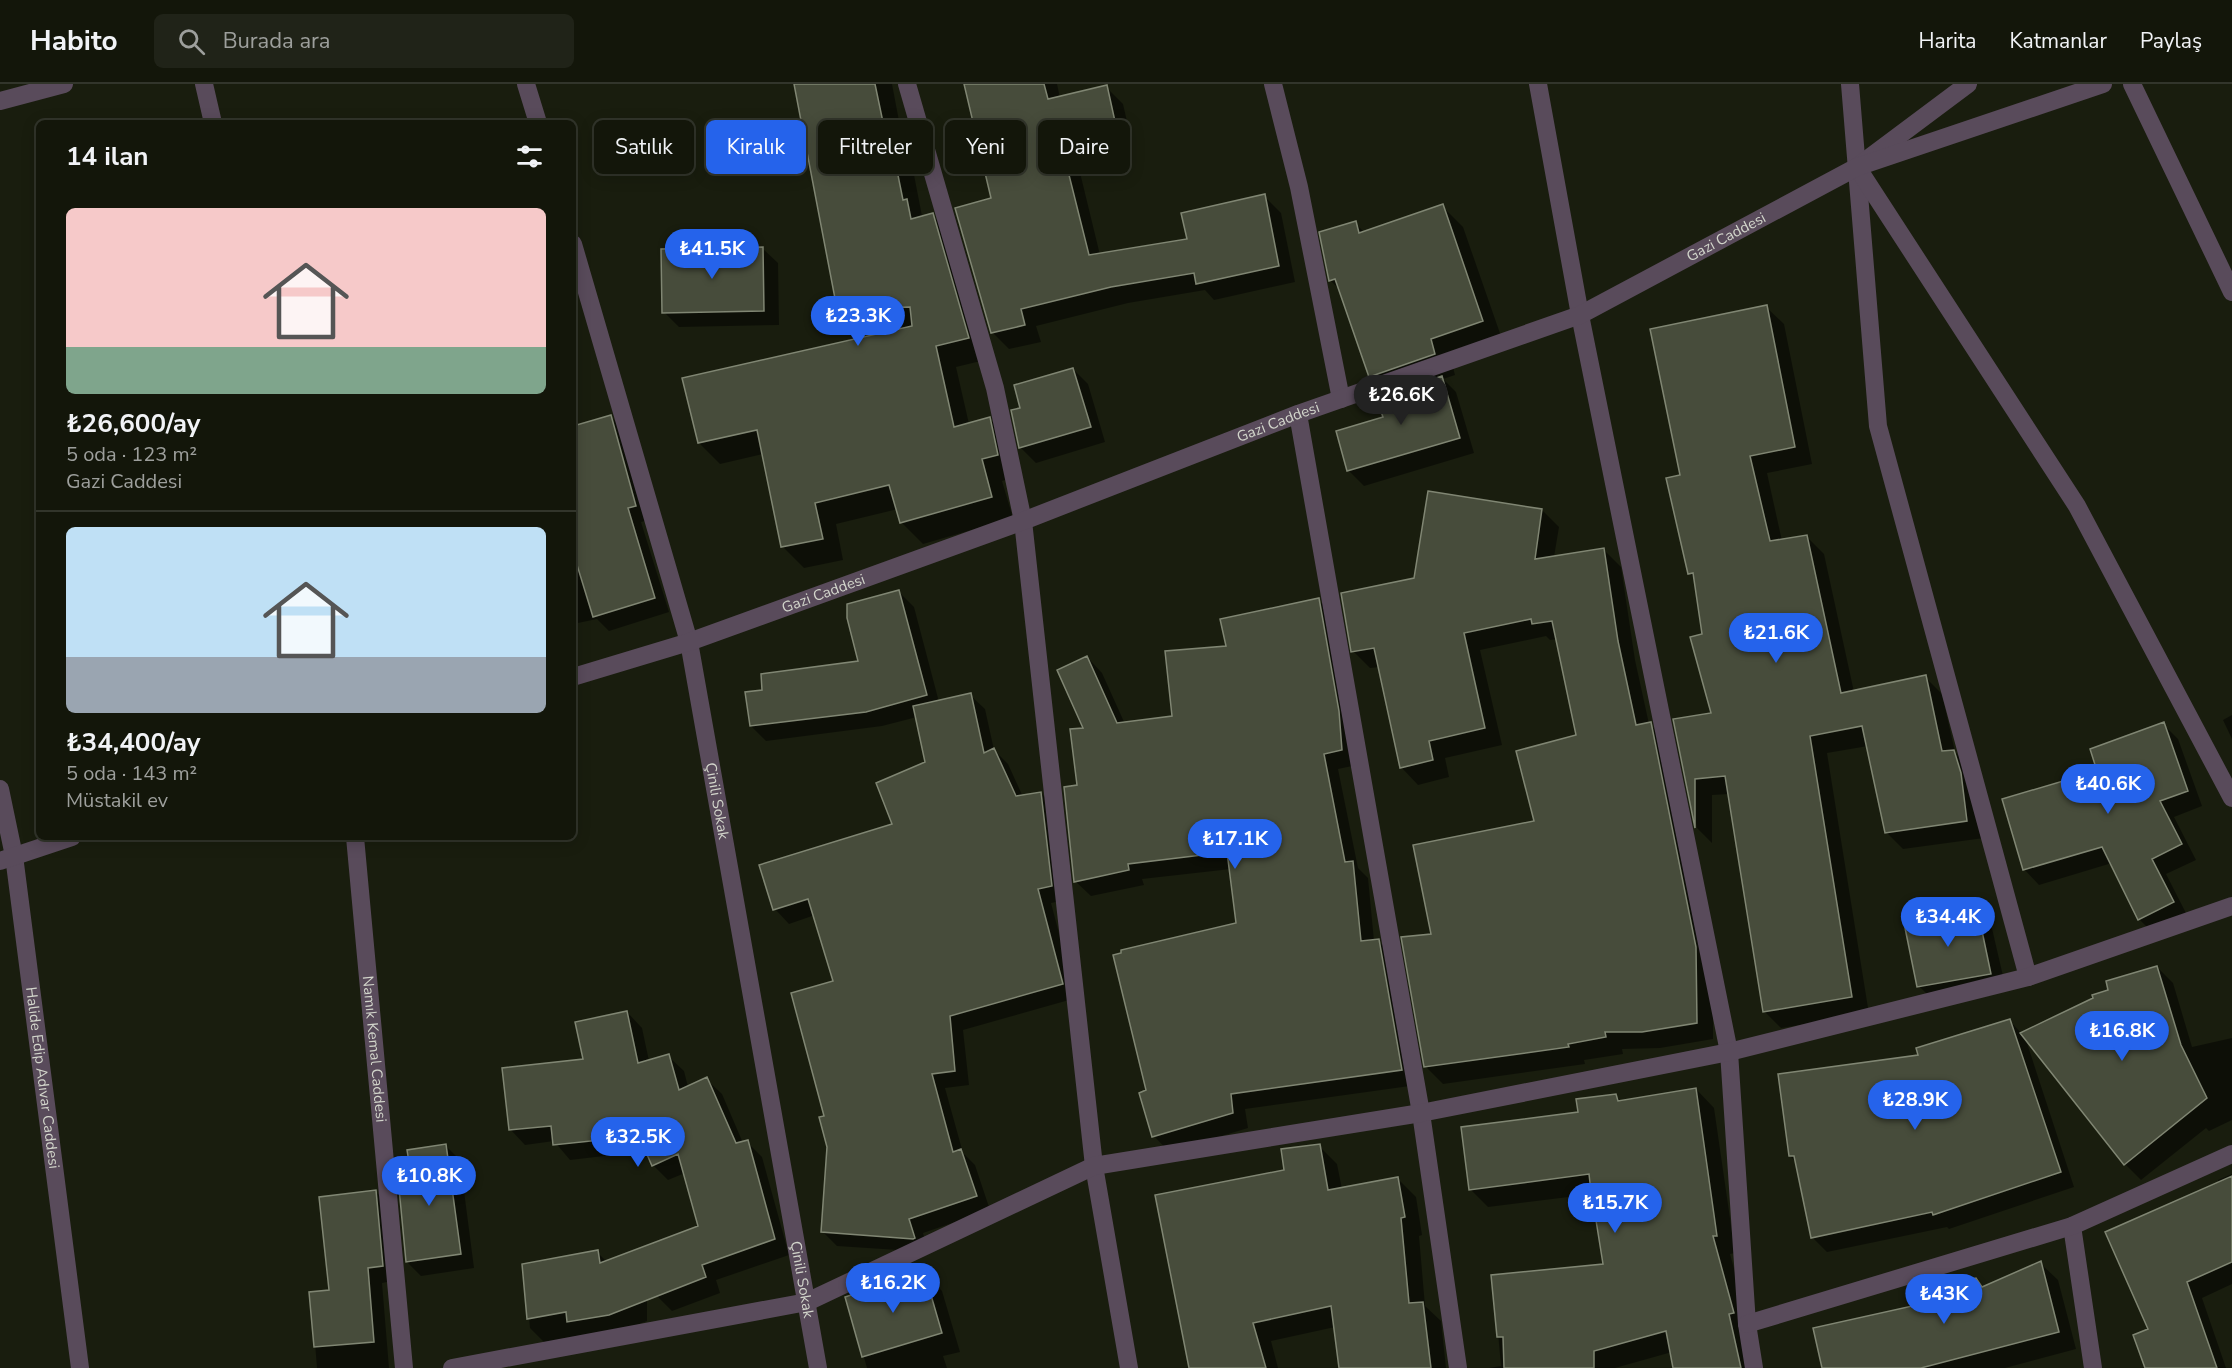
<!DOCTYPE html>
<html lang="tr">
<meta charset="utf-8">
<style>
:root{--surface:#13160a;--page:#202318;--text:#f1f3f6;--muted:#9d9f9c;--line:#32352b;--accent:#2563eb}
body{margin:0;font-family:"Nunito Sans",sans-serif;background:var(--page);color:var(--text);height:100vh;display:flex;flex-direction:column;font-size:22px;white-space:nowrap}
*{box-sizing:border-box;margin:0}
p{font-size:20px;color:var(--muted)}
.icon{flex:none;width:33px;height:33px;fill:none;stroke:currentColor;stroke-width:2;stroke-linecap:round;stroke-linejoin:round}
.map{position:relative;flex:1;overflow:hidden}
.drawer{position:absolute;left:36px;top:36px;width:540px;height:720px;display:flex;flex-direction:column;background:var(--surface);border-radius:9px;box-shadow:0 3px 15px #0003,0 0 0 2px var(--line)}
.drawer>*{flex:none}
.banner{position:absolute;left:594px;top:36px;width:570px;height:54px;display:flex;gap:12px}
.price{position:absolute;translate:-50% -51px;padding:0 14px;border-radius:21px;background:var(--accent);color:#fff;font-size:20px;line-height:39px;filter:drop-shadow(0 2px 3px #0008)}
.price::after{content:'';position:absolute;left:50%;top:36px;width:18px;height:14px;margin-left:-9px;background:inherit;clip-path:polygon(0 0,100% 0,50% 100%)}
.price.active{background:#222;color:#fff}
ul{padding:0;list-style:none}
li{display:grid;align-content:center;gap:12px;height:318px;padding:0 30px}
li+li{border-top:2px solid var(--line)}
li span{display:grid;place-items:center;height:186px;border-radius:9px;color:#555}
li>.icon{margin-inline-start:auto}
span .icon{width:108px;height:108px;fill:#fffc;stroke-width:1}
li b{font-size:26px}
h2{display:flex;justify-content:space-between;align-items:center;height:72px;padding:0 30px;font-size:26px}
.tag{padding:0 21px;border-radius:9px;background:var(--surface);box-shadow:0 3px 15px #0003,0 0 0 2px var(--line);font-size:21px;line-height:54px}
.tag.active{background:var(--accent);color:#fff}
header{display:flex;align-items:center;gap:36px;box-sizing:border-box;height:84px;padding:0 30px;background:var(--surface);border-bottom:2px solid var(--line)}
header strong{font-size:28px}
nav{display:flex;gap:33px;margin-inline-start:auto;font-size:21px}
.search{width:420px;height:54px;background:var(--page);display:flex;align-items:center;gap:15px;box-sizing:border-box;padding:0 21px;border-radius:9px;color:var(--muted);font-size:22px}
.map>svg:first-child{display:block}
.shadow{fill:#0007}
.building{fill:#474c3b;stroke:#808673;stroke-width:1.5}
.lines{fill:none;stroke-linecap:round;stroke-linejoin:round}
.minor{stroke:#594b5b;stroke-width:18}
.labels{text-anchor:middle;stroke-width:6;stroke-linejoin:round;paint-order:stroke}
.street-label{font-size:15px;fill:#d2d5cb;stroke:#101406}
</style>
<header>
<strong>Habito</strong>
<div class="search"><svg class="icon" aria-label="search" viewBox="0 0 24 24"><circle cx="10" cy="10" r="6"/><path d="M15 15l6 6"/></svg>Burada ara</div>
<nav><a>Harita</a><a>Katmanlar</a><a>Paylaş</a></nav>
</header>
<div class="map">
<svg width="2232" height="1284" viewBox="0 0 2232 1284">
<rect width="100%" height="100%" fill="#191d0e"/>
<path class="shadow" d="M796 0H892L903 58 909 65 922 132 932 131 953 152 989 275 956 283 969 340 989 334 1010 356 1018 392 1002 397 1013 434 923 460 902 439 898 425 836 440 843 476 804 484 783 463 763 370 720 380 699 359 902 245 860 246 839 224Z
M966 0H1057L1060 14 1106 3 1123 20 1132 59 1076 72 1100 171 1188 157 1264 112 1281 129 1295 198 1214 216 1205 206 1128 219 1036 242 1041 258 1009 265 992 248 993 115Z
M1442 122 1463 143 1503 258 1451 276 1455 291 1443 295 1456 308 1474 369 1364 402 1348 386 1385 334 1389 312 1370 292 1340 206 1330 196 1355 139 1365 149Z
M762 164 778 179 779 241 679 243 664 228Z
M1766 223 1784 240 1812 380 1767 389 1782 457 1807 453 1824 470 1854 608 1925 593 1942 610 1955 668 1971 685 1984 754 1903 765 1886 748 1868 662 1827 669 1869 930 1781 944 1764 927 1729 710 1712 711V759L1697 744 1675 636 1713 630 1695 495 1690 489 1682 392Z
M1073 285 1088 300 1105 358 1036 379 1021 364 1013 327 1021 325Z
M611 333 625 347 649 436 641 438 669 528 609 547 597 535 573 540V344Z
M1542 426 1559 443 1554 473 1604 466 1621 483 1635 576 1649 640 1668 657 1713 881V955L1660 964 1622 965 1623 970 1584 976 1585 980 1443 1000 1426 983 1433 852 1536 738 1577 652 1558 555 1550 556 1546 552 1480 566 1502 661 1445 674 1449 693 1418 701 1401 683 1380 583 1370 584 1353 567 1416 496Z
M899 508 914 523 939 618 970 611 985 625 994 666 1008 680 1023 713 1041 709 1055 723 1065 816 1051 819 1076 914 963 946 969 1001 945 1004 963 1069 975 1081 990 1126 923 1149 928 1168 837 1162 822 1147 828 1063 825 1033 835 898 815 831 789 840 775 825 894 741 927 678 917 633 882 642 766 657 751 642 764 607 860 578Z
M1318 516 1334 531 1357 681 1338 685 1358 784 1368 794 1374 857H1378L1394 872 1417 1001 1245 1025 1248 1044 1169 1068 1154 1052 1148 1007 1238 840 1231 785 1142 795 1144 801 1091 812 1075 797 1078 702 1085 645 1087 573 1102 589 1125 640 1174 634 1228 563Z
M2232 631V655L2223 636Z
M2163 640 2178 655 2202 722 2174 733 2196 776 2166 790 2188 833 2154 850 2139 835 2112 779 2039 801 2024 785 2099 688Z
M1976 824 1991 840 2006 905 1934 917 1919 902Z
M2157 883 2173 899 2192 963 2232 954V1036L2209 1047 2206 1044 2141 1096 2125 1080 2025 953 2074 1103 1949 1145 1947 1143 1827 1168 1812 1153 1796 1078 1790 1072 1919 972 2010 937 2022 950Z
M627 928 642 944 649 977 668 972 684 987 688 1003 706 995 722 1010 743 1059 747 1058 762 1073 789 1171 716 1196 720 1209 672 1227 657 1212 700 1142 685 1089 668 1096 653 1081 647 1067 570 1076 554 1057 525 1061 510 1045 584 977Z
M1696 1005 1714 1024 1735 1169 1730 1170 1751 1247 1754 1284H1675L1672 1268 1615 1284H1489L1501 1282 1493 1193 1605 1181 1593 1110 1488 1123 1470 1105 1580 1029 1616 1012 1622 1018Z
M446 1062 460 1076 474 1184 421 1192 407 1178 414 1104Z
M1319 1062 1337 1080 1342 1105 1398 1095 1416 1113 1422 1151 1419 1152 1425 1222 1441 1237 1446 1284H1340L1335 1243 1271 1257 1278 1284H1190L1286 1087Z
M2232 1090V1200L2202 1214 2226 1284H2147L2150 1246 2219 1099 2218 1096Z
M376 1108 391 1123 397 1196 382 1199 389 1284H317L311 1209 330 1208Z
M597 1168 607 1178 647 1183V1237L626 1245 545 1259 530 1244 524 1181Z
M2040 1179 2058 1196 2076 1265 2005 1284H1824L1946 1216 1976 1195 1984 1204Z
M924 1189 942 1207 960 1268 943 1272 947 1284H867L847 1214Z"/>
<path class="building" d="M794 0H875L884 43 888 42 903 116 907 115 911 135 933 129 969 254 936 262 954 343 990 333 998 371 982 375 992 413 900 439 889 401 815 419 823 455 781 463 757 346 698 359 682 294 912 242 910 223 837 225Z
M964 0H1044L1048 15 1107 1 1116 42 1060 55 1089 171 1187 155 1181 129 1265 110 1279 182 1196 200 1194 189 1111 203 1021 225 1025 241 991 249 955 124 991 114Z
M1443 120 1483 237 1431 255 1435 270 1369 293 1335 195 1329 197 1319 148 1356 137 1359 149Z
M763 163 764 227 662 229 661 165Z
M1767 221 1795 363 1750 372 1770 457 1807 451 1841 609 1926 591 1942 667 1954 666 1961 689 1967 737 1885 749 1862 642 1810 652 1852 913 1763 928 1725 692 1695 695V744L1673 635 1711 629 1690 553 1702 550 1693 489 1688 490 1666 394 1680 391 1650 245Z
M1073 284 1091 343 1019 364 1011 326 1020 324 1014 301Z
M1442 292 1460 354 1347 387 1336 347 1383 333 1376 315Z
M611 331 636 422 628 424 655 514 593 533 573 468V342Z
M1428 407 1542 425 1535 475 1604 464 1618 557 1636 641 1651 638 1696 863 1697 939 1642 948H1605L1606 953 1568 960 1569 963 1424 983 1401 853 1431 850 1413 761 1534 737 1516 667 1576 651 1552 537 1532 540 1531 535 1464 549 1485 644 1429 657 1433 676 1400 684 1374 564 1351 568 1341 509 1414 494Z
M899 506 927 611 866 628 750 642 745 608 762 606 761 590 858 577 847 534V520Z
M1319 514 1339 627 1342 666 1324 670 1345 778 1353 777 1361 857 1379 855 1402 986 1231 1010 1233 1029 1152 1053 1139 1009 1146 1006 1113 871 1121 869V866L1236 839 1227 768 1128 780 1129 786 1074 798 1064 703 1077 701 1070 645 1083 644 1057 586 1087 572 1117 639 1172 632 1165 567 1226 562 1220 535Z
M971 609 984 669 994 664 1016 712 1041 708 1052 802 1038 805 1063 900 950 932 955 987 932 990 953 1068 961 1065 977 1112 909 1135 915 1154 913 1155 821 1148 827 1063 819 1033 824 1032 791 909 833 897 808 815 773 826 759 781 892 740 876 699 925 678 913 622Z
M2164 638 2188 707 2160 717 2182 760 2152 775 2174 818 2138 836 2102 763 2023 786 2002 715 2097 687 2090 665Z
M1977 823 1991 890 1917 903 1904 839Z
M2157 882 2181 961 2207 1014 2124 1081 2020 949 2093 914 2092 911 2108 906 2106 897Z
M627 927 638 979 669 970 679 1006 707 993 736 1059 748 1056 775 1155 702 1181 706 1193 609 1231 567 1238 566 1228 527 1235 522 1180 598 1166 600 1179 698 1142 678 1070 652 1082 639 1052 553 1061 551 1042 509 1046 502 984 583 975 575 938Z
M2010 935 2061 1088 1933 1131 1932 1128 1811 1154 1794 1072H1789L1778 990 1918 971 1916 964Z
M1696 1004 1717 1152H1713L1734 1229 1729 1230 1741 1284H1673L1666 1247 1594 1267V1284H1504L1503 1253H1497L1491 1191 1603 1180 1590 1099 1589 1090 1469 1106 1461 1043 1578 1028 1576 1015 1616 1010 1618 1017Z
M446 1060 461 1170 406 1178 399 1104 413 1103 407 1066Z
M1320 1060 1328 1106 1398 1093 1405 1133 1401 1134 1409 1219 1423 1218 1431 1284H1339L1331 1222 1253 1239 1266 1284H1189L1155 1111 1284 1086 1281 1065Z
M2232 1092V1178L2187 1198 2217 1284H2145L2133 1251 2148 1245 2105 1148Z
M376 1106 383 1182 368 1184 374 1258 314 1263 309 1208 329 1206 319 1113Z
M2041 1177 2059 1248 1921 1284H1822L1813 1244 1944 1215 1941 1203 1976 1194 1982 1203Z
M924 1187 942 1249 862 1273 845 1213Z"/>
<g class="lines">
<g class="minor">
<path d="M204 0 213 39"/>
<path d="M526 0 538 39"/>
<path d="M907 0 995 304 1023 437 1094 1082 1129 1284"/>
<path d="M1273 0 1299 103 1341 315"/>
<path d="M1538 0 1580 231 1729 968 1747 1240 1754 1284"/>
<path d="M1850 0 1878 342 2028 893"/>
<path d="M1968 0 1857 83 2077 422 2232 714"/>
<path d="M2132 0 2232 208"/>
<path d="M0 17 64 0"/>
<path id="s1" d="M573 160 689 558 818 1284"/>
<path d="M1298 330 1421 1029 1458 1284"/>
<path id="s2" d="M573 593 689 558 1023 437 1298 330 1580 231 1857 83 2103 0"/>
<path id="s3" d="M0 705 14 772 80 1284"/>
<path id="s4" d="M355 753 404 1284"/>
<path d="M0 777 72 753"/>
<path d="M2072 1142 2093 1284"/>
<path d="M1747 1240 2072 1142 2232 1070"/>
<path d="M452 1284 807 1218 1094 1082 1421 1029 1729 968 2028 893 2232 822"/>
</g>
</g>
<g class="labels">
<g class="street-label">
<text dy="5" stroke="none"><textPath href="#s2" startOffset="1236">Gazi Caddesi</textPath></text>
<text dy="5" stroke="none"><textPath href="#s2" startOffset="750">Gazi Caddesi</textPath></text>
<text dy="5" stroke="none"><textPath href="#s2" startOffset="264">Gazi Caddesi</textPath></text>
<text dy="5" stroke="none"><textPath href="#s1" startOffset="576">Çinili Sokak</textPath></text>
<text dy="5" stroke="none"><textPath href="#s4" startOffset="213">Namık Kemal Caddesi</textPath></text>
<text dy="5" stroke="none"><textPath href="#s3" startOffset="292">Halide Edip Adıvar Caddesi</textPath></text>
<text dy="5" stroke="none"><textPath href="#s1" startOffset="1062">Çinili Sokak</textPath></text>
</g>
</g>
</svg>
<b class="price" style="left:712px;top:196px">₺41.5K</b>
<b class="price" style="left:858px;top:263px">₺23.3K</b>
<b class="price active" style="left:1401px;top:342px">₺26.6K</b>
<b class="price" style="left:1776px;top:580px">₺21.6K</b>
<b class="price" style="left:2108px;top:731px">₺40.6K</b>
<b class="price" style="left:1235px;top:786px">₺17.1K</b>
<b class="price" style="left:1948px;top:864px">₺34.4K</b>
<b class="price" style="left:2122px;top:978px">₺16.8K</b>
<b class="price" style="left:1915px;top:1047px">₺28.9K</b>
<b class="price" style="left:638px;top:1084px">₺32.5K</b>
<b class="price" style="left:429px;top:1123px">₺10.8K</b>
<b class="price" style="left:1615px;top:1150px">₺15.7K</b>
<b class="price" style="left:893px;top:1230px">₺16.2K</b>
<b class="price" style="left:1944px;top:1241px">₺43K</b>
<div class="banner">
<a class="tag">Satılık</a>
<a class="tag active">Kiralık</a>
<a class="tag">Filtreler</a>
<a class="tag">Yeni</a>
<a class="tag">Daire</a>
</div>
<section class="drawer">
<h2>14 ilan<svg class="icon" aria-label="filters" viewBox="0 0 24 24"><path d="M4 7h16M4 17h16"/><circle cx="9" cy="7" r="2"/><circle cx="15" cy="17" r="2"/></svg></h2>
<ul>
<li><span style="background:linear-gradient(#f6c9c9 75%,#7fa58c 0)"><svg class="icon" aria-label="home" viewBox="0 0 24 24"><path d="M3 11l9-7 9 7M6 9v11h12V9"/></svg></span><div><b>₺26,600/ay</b><p>5 oda · 123 m²</p><p>Gazi Caddesi</p></div></li>
<li><span style="background:linear-gradient(#bfe0f5 70%,#9aa5b1 0)"><svg class="icon" aria-label="home" viewBox="0 0 24 24"><path d="M3 11l9-7 9 7M6 9v11h12V9"/></svg></span><div><b>₺34,400/ay</b><p>5 oda · 143 m²</p><p>Müstakil ev</p></div></li>
</ul>
</section>
</div>
